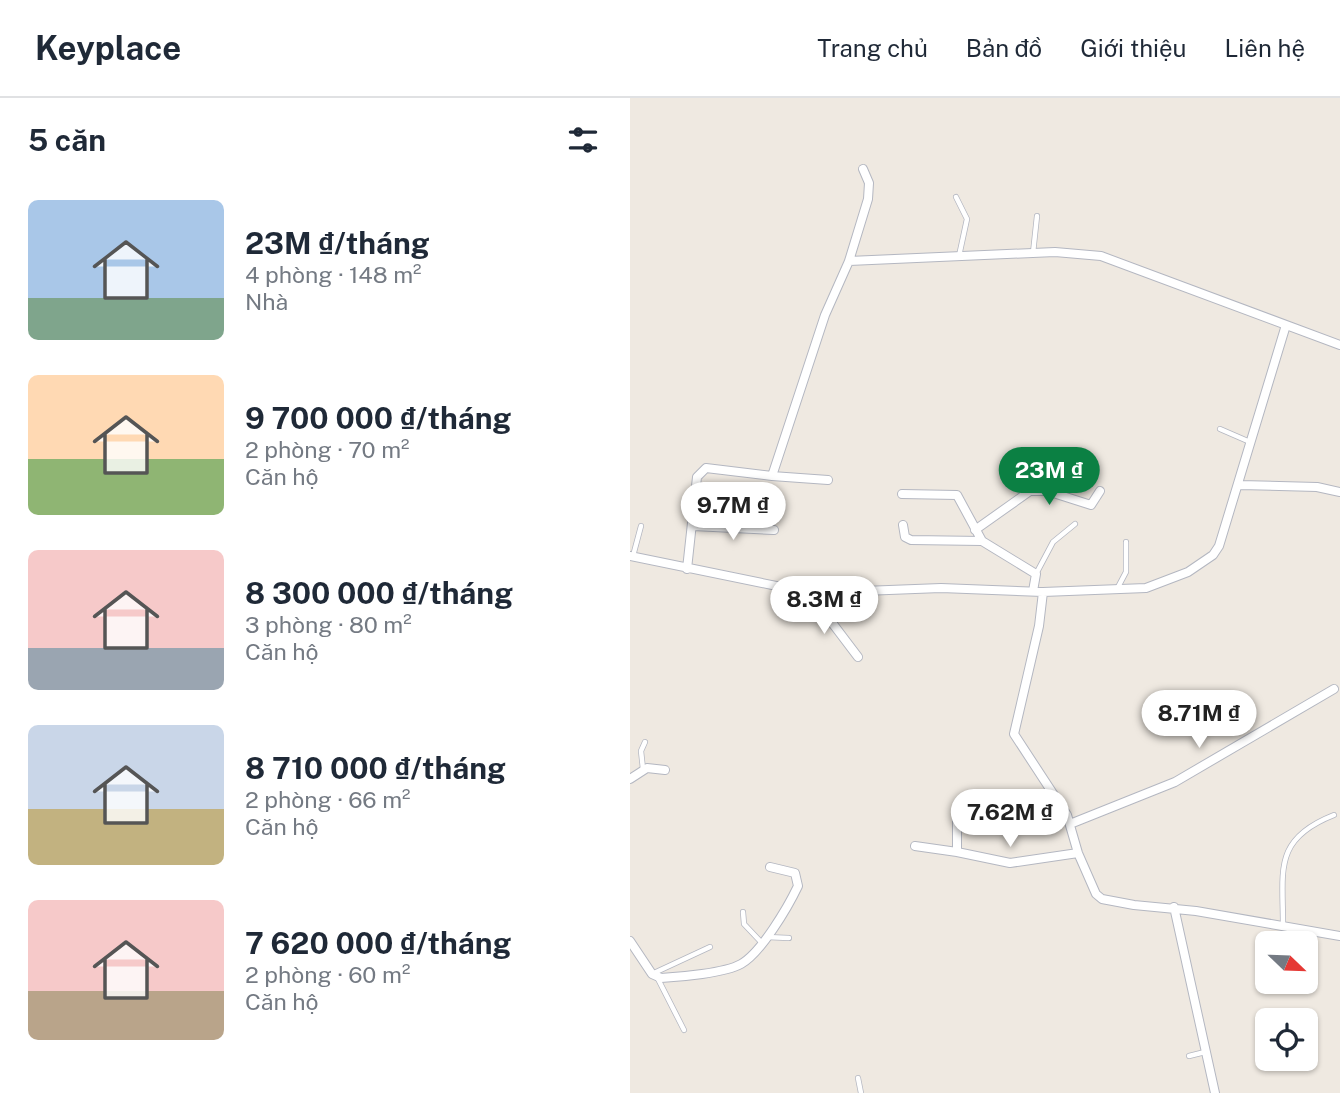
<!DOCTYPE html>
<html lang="vi">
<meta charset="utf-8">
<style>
:root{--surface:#fff;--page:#f6f6f7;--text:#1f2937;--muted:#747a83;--line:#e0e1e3;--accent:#0b8043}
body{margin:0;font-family:"Public Sans",sans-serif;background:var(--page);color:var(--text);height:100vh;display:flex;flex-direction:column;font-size:26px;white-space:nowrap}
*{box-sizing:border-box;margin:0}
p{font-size:23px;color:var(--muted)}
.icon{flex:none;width:38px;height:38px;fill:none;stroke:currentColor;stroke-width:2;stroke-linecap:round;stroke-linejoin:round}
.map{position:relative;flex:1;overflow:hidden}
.details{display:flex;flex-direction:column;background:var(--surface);width:630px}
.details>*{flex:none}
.needle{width:46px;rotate:113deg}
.tools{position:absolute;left:625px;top:833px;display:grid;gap:14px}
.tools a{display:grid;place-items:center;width:63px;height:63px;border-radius:10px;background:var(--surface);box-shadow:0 2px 5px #0004;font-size:35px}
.price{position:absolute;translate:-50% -60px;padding:0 16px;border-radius:24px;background:#fff;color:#222;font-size:23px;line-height:46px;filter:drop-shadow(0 2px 4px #0008)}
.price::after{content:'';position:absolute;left:50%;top:42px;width:21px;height:16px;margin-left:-10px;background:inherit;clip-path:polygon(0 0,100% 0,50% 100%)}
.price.active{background:var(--accent);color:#fff}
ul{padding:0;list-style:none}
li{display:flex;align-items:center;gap:21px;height:175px;padding:0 28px}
li span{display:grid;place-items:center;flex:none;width:196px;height:140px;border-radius:10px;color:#555}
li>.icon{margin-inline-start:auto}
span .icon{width:84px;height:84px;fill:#fffc;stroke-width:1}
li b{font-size:30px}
h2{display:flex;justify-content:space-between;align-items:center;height:84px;padding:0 28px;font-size:30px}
header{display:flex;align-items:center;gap:42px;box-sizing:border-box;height:98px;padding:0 35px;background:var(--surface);border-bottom:2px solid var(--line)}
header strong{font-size:33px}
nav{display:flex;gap:38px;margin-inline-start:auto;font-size:24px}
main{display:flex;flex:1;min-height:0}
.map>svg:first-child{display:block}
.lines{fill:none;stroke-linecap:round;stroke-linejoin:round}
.service-casing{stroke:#b4b7c1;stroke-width:6}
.minor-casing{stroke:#b4b7c1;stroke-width:10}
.service{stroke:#fff;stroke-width:4.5}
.minor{stroke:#fff;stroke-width:8}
</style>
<header>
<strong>Keyplace</strong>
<nav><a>Trang chủ</a><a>Bản đồ</a><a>Giới thiệu</a><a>Liên hệ</a></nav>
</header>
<main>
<section class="details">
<h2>5 căn<svg class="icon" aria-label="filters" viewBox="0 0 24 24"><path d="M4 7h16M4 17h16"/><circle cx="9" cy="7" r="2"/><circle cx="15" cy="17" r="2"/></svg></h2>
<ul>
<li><span style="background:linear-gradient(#a9c7e8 70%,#7fa58c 0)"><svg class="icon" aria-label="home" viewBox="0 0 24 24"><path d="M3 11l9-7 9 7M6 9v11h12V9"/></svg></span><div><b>23M ₫/tháng</b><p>4 phòng · 148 m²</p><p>Nhà</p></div></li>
<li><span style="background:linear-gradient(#ffd9b3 60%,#8fb573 0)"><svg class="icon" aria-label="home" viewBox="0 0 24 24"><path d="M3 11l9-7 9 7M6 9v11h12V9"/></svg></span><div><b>9 700 000 ₫/tháng</b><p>2 phòng · 70 m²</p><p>Căn hộ</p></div></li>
<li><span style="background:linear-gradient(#f6c9c9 70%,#9aa5b1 0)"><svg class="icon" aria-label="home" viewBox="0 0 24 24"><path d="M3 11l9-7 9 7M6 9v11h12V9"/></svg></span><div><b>8 300 000 ₫/tháng</b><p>3 phòng · 80 m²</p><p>Căn hộ</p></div></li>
<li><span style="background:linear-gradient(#c9d6e8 60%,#c2b280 0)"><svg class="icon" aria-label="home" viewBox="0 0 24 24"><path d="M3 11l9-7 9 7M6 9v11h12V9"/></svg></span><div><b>8 710 000 ₫/tháng</b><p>2 phòng · 66 m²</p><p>Căn hộ</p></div></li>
<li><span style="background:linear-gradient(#f6c9c9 65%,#b9a48a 0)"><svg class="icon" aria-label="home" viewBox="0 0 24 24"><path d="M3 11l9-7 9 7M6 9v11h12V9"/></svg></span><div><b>7 620 000 ₫/tháng</b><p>2 phòng · 60 m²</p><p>Căn hộ</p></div></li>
</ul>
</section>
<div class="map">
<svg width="710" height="995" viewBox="0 0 710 995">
<rect width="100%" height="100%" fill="#efe9e1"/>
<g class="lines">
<defs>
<path id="service" d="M326 99 337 121 329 158
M403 155 407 118
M590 331 620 344
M3 458 11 428
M406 476 423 444 445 426
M487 491 496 474V444
M13 671 11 653 15 644
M113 814 114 826 131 844
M653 828C653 772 643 741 704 717
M136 839 159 840
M24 875 80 849
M27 879 54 932
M559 958 575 954
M228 980 231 995"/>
<path id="minor" d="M219 163 238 101 239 85 233 71
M142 378 198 382
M610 387 687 389 710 394
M272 396 327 397 352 443 406 476 403 493
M273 427 275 439 281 442 352 443
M63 428 144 432
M345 432 400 393H417L461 407 470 393
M0 458 181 495 311 490 413 494 516 490 558 474 583 457 589 448 656 227
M57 471 67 379 76 370 142 378 195 217 219 163 425 154 471 158 710 247
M413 494 409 528 384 636 437 717 448 755 466 796 472 801 504 807 566 813 710 838
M201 497 203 526 228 559
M0 681 17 670 35 672
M327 716V754L380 765 448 755
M440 726 545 684 704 591
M285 748 327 754
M544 809 585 995
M0 843 22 876 31 880C50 879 95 875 111 866 131 855 158 809 168 788L165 775 140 769"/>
</defs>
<use href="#service" class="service-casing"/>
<use href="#minor" class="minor-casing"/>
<use href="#service" class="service"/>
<use href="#minor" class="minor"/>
</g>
</svg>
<div class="tools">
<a><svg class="needle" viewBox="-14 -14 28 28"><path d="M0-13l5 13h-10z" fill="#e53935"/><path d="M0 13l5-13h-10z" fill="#747a83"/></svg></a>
<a><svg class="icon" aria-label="locate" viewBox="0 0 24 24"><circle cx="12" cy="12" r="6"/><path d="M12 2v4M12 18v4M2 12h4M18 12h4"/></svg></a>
</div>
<b class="price active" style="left:419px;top:409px">23M ₫</b>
<b class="price" style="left:103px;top:444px">9.7M ₫</b>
<b class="price" style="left:194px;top:538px">8.3M ₫</b>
<b class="price" style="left:569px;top:652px">8.71M ₫</b>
<b class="price" style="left:380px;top:751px">7.62M ₫</b>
</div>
</main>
